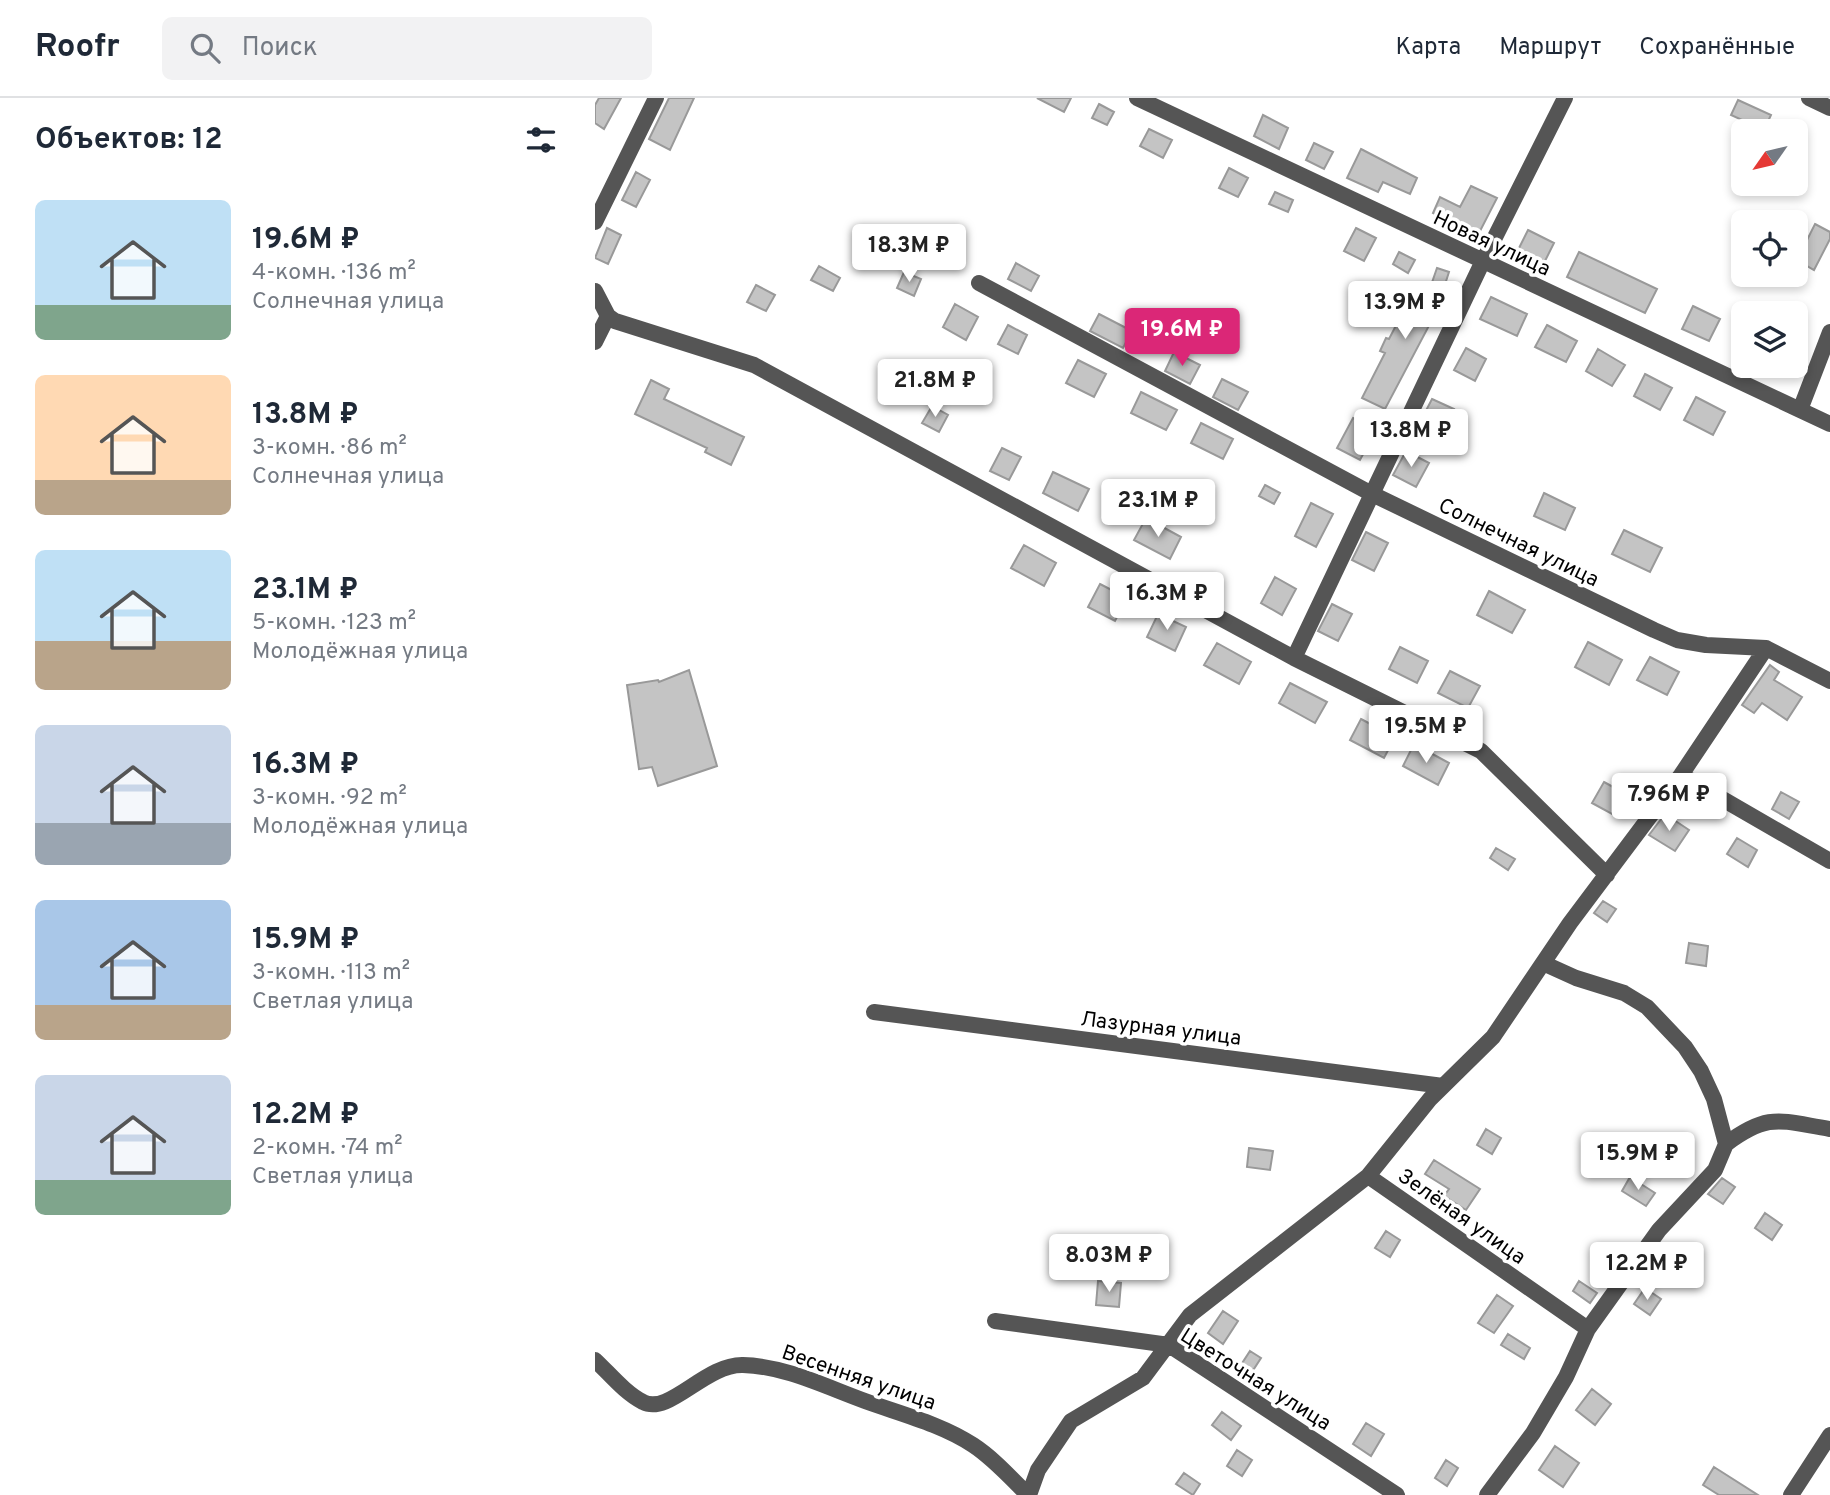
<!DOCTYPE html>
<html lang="ru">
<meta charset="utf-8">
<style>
:root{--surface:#fff;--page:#f2f2f3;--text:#1f2937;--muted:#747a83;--line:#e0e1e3;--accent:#db2777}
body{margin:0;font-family:Overpass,sans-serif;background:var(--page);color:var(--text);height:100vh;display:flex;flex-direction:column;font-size:26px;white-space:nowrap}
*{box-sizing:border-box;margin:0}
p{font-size:23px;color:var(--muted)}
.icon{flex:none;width:38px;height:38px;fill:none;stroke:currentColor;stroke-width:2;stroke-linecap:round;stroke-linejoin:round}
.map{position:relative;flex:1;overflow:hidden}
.drawer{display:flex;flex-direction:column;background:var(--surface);width:595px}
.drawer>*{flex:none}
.needle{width:46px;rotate:236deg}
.fabs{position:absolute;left:1136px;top:21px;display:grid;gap:14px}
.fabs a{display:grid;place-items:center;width:77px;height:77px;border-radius:10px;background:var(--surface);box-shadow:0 4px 10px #0003;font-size:35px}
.price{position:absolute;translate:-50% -60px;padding:0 16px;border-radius:7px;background:#fff;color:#222;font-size:23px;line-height:46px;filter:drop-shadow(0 2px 4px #0008)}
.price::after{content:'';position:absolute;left:50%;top:42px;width:21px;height:16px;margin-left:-10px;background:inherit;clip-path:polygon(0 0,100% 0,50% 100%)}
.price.current{background:var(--accent);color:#fff}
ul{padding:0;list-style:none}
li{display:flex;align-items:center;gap:21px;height:175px;padding:0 35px}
li span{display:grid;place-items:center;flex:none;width:196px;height:140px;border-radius:10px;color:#555}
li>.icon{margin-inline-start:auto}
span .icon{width:84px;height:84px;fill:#fffc;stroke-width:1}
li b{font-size:30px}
h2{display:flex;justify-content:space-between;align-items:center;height:84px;padding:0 35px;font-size:30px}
header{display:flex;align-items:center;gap:42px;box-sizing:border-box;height:98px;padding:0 35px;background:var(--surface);border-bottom:2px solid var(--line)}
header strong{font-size:33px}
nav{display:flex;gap:38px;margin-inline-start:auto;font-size:24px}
.search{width:490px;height:63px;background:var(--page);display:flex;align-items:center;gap:18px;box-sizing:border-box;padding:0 24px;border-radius:10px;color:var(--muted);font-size:26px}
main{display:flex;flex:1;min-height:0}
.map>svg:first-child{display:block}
.building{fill:#c4c4c4;stroke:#999;stroke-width:2}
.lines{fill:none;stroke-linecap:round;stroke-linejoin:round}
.minor{stroke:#555;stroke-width:16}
.labels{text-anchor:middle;stroke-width:7;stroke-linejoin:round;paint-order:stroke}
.street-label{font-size:21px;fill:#000;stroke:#fff}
</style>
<header>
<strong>Roofr</strong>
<div class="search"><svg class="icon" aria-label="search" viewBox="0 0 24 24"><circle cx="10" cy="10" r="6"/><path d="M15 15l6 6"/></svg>Поиск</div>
<nav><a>Карта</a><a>Маршрут</a><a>Сохранённые</a></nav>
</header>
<main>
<section class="drawer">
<h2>Объектов: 12<svg class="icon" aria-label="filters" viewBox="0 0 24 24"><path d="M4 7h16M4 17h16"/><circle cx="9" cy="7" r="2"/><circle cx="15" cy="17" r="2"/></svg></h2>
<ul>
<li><span style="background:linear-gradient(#bfe0f5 75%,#7fa58c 0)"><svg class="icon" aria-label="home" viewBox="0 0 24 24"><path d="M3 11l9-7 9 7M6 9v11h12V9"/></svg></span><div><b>19.6M ₽</b><p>4-комн. · 136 m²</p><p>Солнечная улица</p></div></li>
<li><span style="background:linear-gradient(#ffd9b3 75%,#b9a48a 0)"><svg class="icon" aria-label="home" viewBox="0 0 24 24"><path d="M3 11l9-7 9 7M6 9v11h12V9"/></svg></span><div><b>13.8M ₽</b><p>3-комн. · 86 m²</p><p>Солнечная улица</p></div></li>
<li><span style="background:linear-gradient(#bfe0f5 65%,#b9a48a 0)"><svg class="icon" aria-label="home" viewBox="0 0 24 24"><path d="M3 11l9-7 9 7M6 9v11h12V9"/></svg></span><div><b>23.1M ₽</b><p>5-комн. · 123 m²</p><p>Молодёжная улица</p></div></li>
<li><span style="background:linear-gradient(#c9d6e8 70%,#9aa5b1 0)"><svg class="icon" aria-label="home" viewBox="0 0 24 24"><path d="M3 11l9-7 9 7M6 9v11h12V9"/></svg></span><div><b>16.3M ₽</b><p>3-комн. · 92 m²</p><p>Молодёжная улица</p></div></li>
<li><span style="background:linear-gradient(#a9c7e8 75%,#b9a48a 0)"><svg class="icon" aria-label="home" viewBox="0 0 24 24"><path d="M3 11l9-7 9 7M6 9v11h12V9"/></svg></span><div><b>15.9M ₽</b><p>3-комн. · 113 m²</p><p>Светлая улица</p></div></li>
<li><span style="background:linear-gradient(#c9d6e8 75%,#7fa58c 0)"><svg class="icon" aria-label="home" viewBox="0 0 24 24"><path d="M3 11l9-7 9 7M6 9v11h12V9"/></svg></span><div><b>12.2M ₽</b><p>2-комн. · 74 m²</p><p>Светлая улица</p></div></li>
</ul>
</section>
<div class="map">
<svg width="1235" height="1397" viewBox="0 0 1235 1397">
<rect width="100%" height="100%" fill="#fff"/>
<path class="building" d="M4 0H26L9 31 0 25V7Z
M74 0H99L75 52 54 41Z
M442 0H476L469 14Z
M1143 2 1176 17 1169 32 1136 17Z
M504 6 519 14 512 27 497 20Z
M668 17 693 30 684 51 659 38Z
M554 31 577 42 568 60 545 48Z
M719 45 738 54 729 71 711 62Z
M766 51 822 80 815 96 788 84 783 94 752 80Z
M634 70 653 80 643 99 624 90Z
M41 74 55 82 41 109 27 102Z
M876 88 902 100 883 137 838 115 845 99 865 109Z
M680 94 698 102 693 114 674 106Z
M1220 126 1235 134V141L1219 172 1202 162Z
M12 130 26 137 13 166 0 160Z
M761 130 781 140 769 163 749 153Z
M933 132 959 145 948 167 922 154Z
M804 154 820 162 813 175 798 166Z
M984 154 1062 191 1050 215 972 179Z
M421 165 444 178 436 193 413 181Z
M224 168 245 180 238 193 216 182Z
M842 170 854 174 845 202 847 203 790 311 767 300 790 255 785 253 791 240 794 241 821 189 833 196Z
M309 174 326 181 319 198 302 190Z
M161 187 180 197 171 213 152 204Z
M896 199 932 216 922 238 885 221Z
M360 206 383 219 371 242 348 229Z
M1098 208 1125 221 1114 243 1087 231Z
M504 216 537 233 528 250 495 233Z
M413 227 432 237 423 256 403 246Z
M952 227 982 243 971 264 940 249Z
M871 250 891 261 880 283 859 272Z
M1003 251 1030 267 1017 288 991 273Z
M579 254 605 267 595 286 570 273Z
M483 262 511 276 499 299 471 285Z
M1050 276 1077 290 1065 312 1039 298Z
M627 281 653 294 643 312 618 299Z
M56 282 74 291 69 301 149 339 136 367 110 354 112 350 40 316Z
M546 294 582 312 571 332 536 315Z
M1101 299 1130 314 1118 337 1089 322Z
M837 301 859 311 845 339 823 328Z
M337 308 353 317 344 334 327 325Z
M758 320 781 332 765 362 742 350Z
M606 325 638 341 628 361 596 345Z
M407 350 426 359 414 382 395 373Z
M811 353 834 365 821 389 798 377Z
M458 374 494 391 483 413 448 395Z
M670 387 685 395 679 406 664 398Z
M949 395 980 410 970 432 939 418Z
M716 405 738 416 721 449 700 438Z
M551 420 586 439 575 461 539 442Z
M1029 432 1067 450 1055 474 1017 456Z
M771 434 793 445 779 473 757 462Z
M429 447 461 465 449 488 416 470Z
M680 479 701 491 687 517 666 505Z
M505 486 532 500 520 523 493 509Z
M894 493 930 512 917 535 882 517Z
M737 506 757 516 743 543 723 533Z
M563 516 591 529 580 553 552 539Z
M993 544 1027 562 1014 587 980 569Z
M622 545 656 564 644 586 609 567Z
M805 549 833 563 822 585 794 571Z
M1055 559 1084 574 1072 597 1042 582Z
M1175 567 1184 574 1179 582 1207 599 1192 622 1167 605 1159 615 1147 607Z
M94 572 122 668 63 688 57 669 44 671 32 587 63 582 64 584Z
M855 573 885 588 873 610 843 595Z
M695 585 732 604 720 625 684 605Z
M766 621 800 639 789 660 755 642Z
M819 646 854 665 843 687 808 668Z
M1009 684 1029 695 1017 716 997 705Z
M1186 694 1204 704 1194 721 1177 711Z
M1070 716 1094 732 1080 753 1054 737Z
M1142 740 1162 752 1153 769 1132 756Z
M901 750 920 761 913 772 895 760Z
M1008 803 1021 811 1012 824 999 815Z
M1094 845 1113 848 1111 868 1091 865Z
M891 1031 906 1040 897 1056 882 1047Z
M654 1050 678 1053 675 1072 652 1069Z
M839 1062 885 1091 871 1112 849 1098 854 1091 830 1076Z
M1035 1079 1060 1095 1051 1108 1027 1093Z
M1127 1080 1140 1089 1128 1106 1113 1096Z
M1170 1115 1187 1127 1177 1142 1160 1130Z
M791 1133 805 1142 795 1159 780 1150Z
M503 1183 526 1185 524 1209 501 1207Z
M984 1183 1002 1195 995 1205 978 1193Z
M1050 1190 1066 1201 1055 1217 1039 1206Z
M902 1197 918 1208 899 1235 883 1225Z
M628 1213 643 1223 628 1246 613 1235Z
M913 1236 935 1250 929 1261 906 1247Z
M655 1253 666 1260 653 1280 642 1273Z
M997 1291 1016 1306 1000 1327 981 1312Z
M627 1314 646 1328 636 1342 617 1327Z
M771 1325 789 1336 776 1358 758 1346Z
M960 1348 984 1365 968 1389 944 1372Z
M642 1352 657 1362 647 1378 632 1368Z
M851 1362 863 1370 852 1388 840 1380Z
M1119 1369 1163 1397H1124L1108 1387Z
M589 1375 605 1386 598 1397 581 1386Z"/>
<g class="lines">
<path class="minor" d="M542 0 1235 326
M1214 0 1235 10
M0 124 61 0
M384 185 777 396 1059 532 1082 542 1111 547 1171 550 1235 583
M0 193 13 218 20 223 159 267 699 560 886 653 1012 777
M0 244 13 218
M1205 312 1235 234
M699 560 887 165 970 0
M1086 677 1235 763
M279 914 848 988
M1131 1046C1174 1014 1185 1023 1235 1031
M400 1223 574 1247 802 1397
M993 1231 773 1078 835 1001 898 939 975 825 1086 677 1171 550
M0 1262C15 1276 30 1295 48 1304 74 1318 110 1266 148 1267 190 1268 231 1289 270 1303 306 1316 346 1326 378 1347 398 1360 416 1380 433 1397
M434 1397 443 1372 476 1323 548 1280 595 1217 773 1078
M892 1397 938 1335 971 1279 993 1231 1064 1132 1120 1072 1131 1046 1119 1001 1106 973 1090 949 1052 909 1029 895 981 880 950 866
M1196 1397 1235 1337"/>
</g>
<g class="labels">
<g class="street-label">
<text transform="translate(897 145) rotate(25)" y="7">Новая улица</text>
<text transform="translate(924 444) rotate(26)" y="7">Солнечная улица</text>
<text transform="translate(566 930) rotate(7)" y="7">Лазурная улица</text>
<text transform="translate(867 1118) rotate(35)" y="7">Зелёная улица</text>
<text transform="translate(264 1279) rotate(19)" y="7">Весенняя улица</text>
<text transform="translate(661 1281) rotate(32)" y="7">Цветочная улица</text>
</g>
</g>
</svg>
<div class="fabs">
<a><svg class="needle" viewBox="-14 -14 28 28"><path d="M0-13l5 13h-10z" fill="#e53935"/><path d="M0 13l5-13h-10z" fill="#747a83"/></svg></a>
<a><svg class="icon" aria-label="locate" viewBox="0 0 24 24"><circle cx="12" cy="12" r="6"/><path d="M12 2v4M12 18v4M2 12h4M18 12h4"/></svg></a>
<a><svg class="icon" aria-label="layers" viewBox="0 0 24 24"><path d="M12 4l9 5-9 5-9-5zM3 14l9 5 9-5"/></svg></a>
</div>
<b class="price" style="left:314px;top:186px">18.3M ₽</b>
<b class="price" style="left:810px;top:243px">13.9M ₽</b>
<b class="price current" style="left:587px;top:270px">19.6M ₽</b>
<b class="price" style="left:340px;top:321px">21.8M ₽</b>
<b class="price" style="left:816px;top:371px">13.8M ₽</b>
<b class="price" style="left:563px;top:441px">23.1M ₽</b>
<b class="price" style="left:572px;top:534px">16.3M ₽</b>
<b class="price" style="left:831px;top:667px">19.5M ₽</b>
<b class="price" style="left:1074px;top:735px">7.96M ₽</b>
<b class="price" style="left:1043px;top:1094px">15.9M ₽</b>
<b class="price" style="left:514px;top:1196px">8.03M ₽</b>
<b class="price" style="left:1052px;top:1204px">12.2M ₽</b>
</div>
</main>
